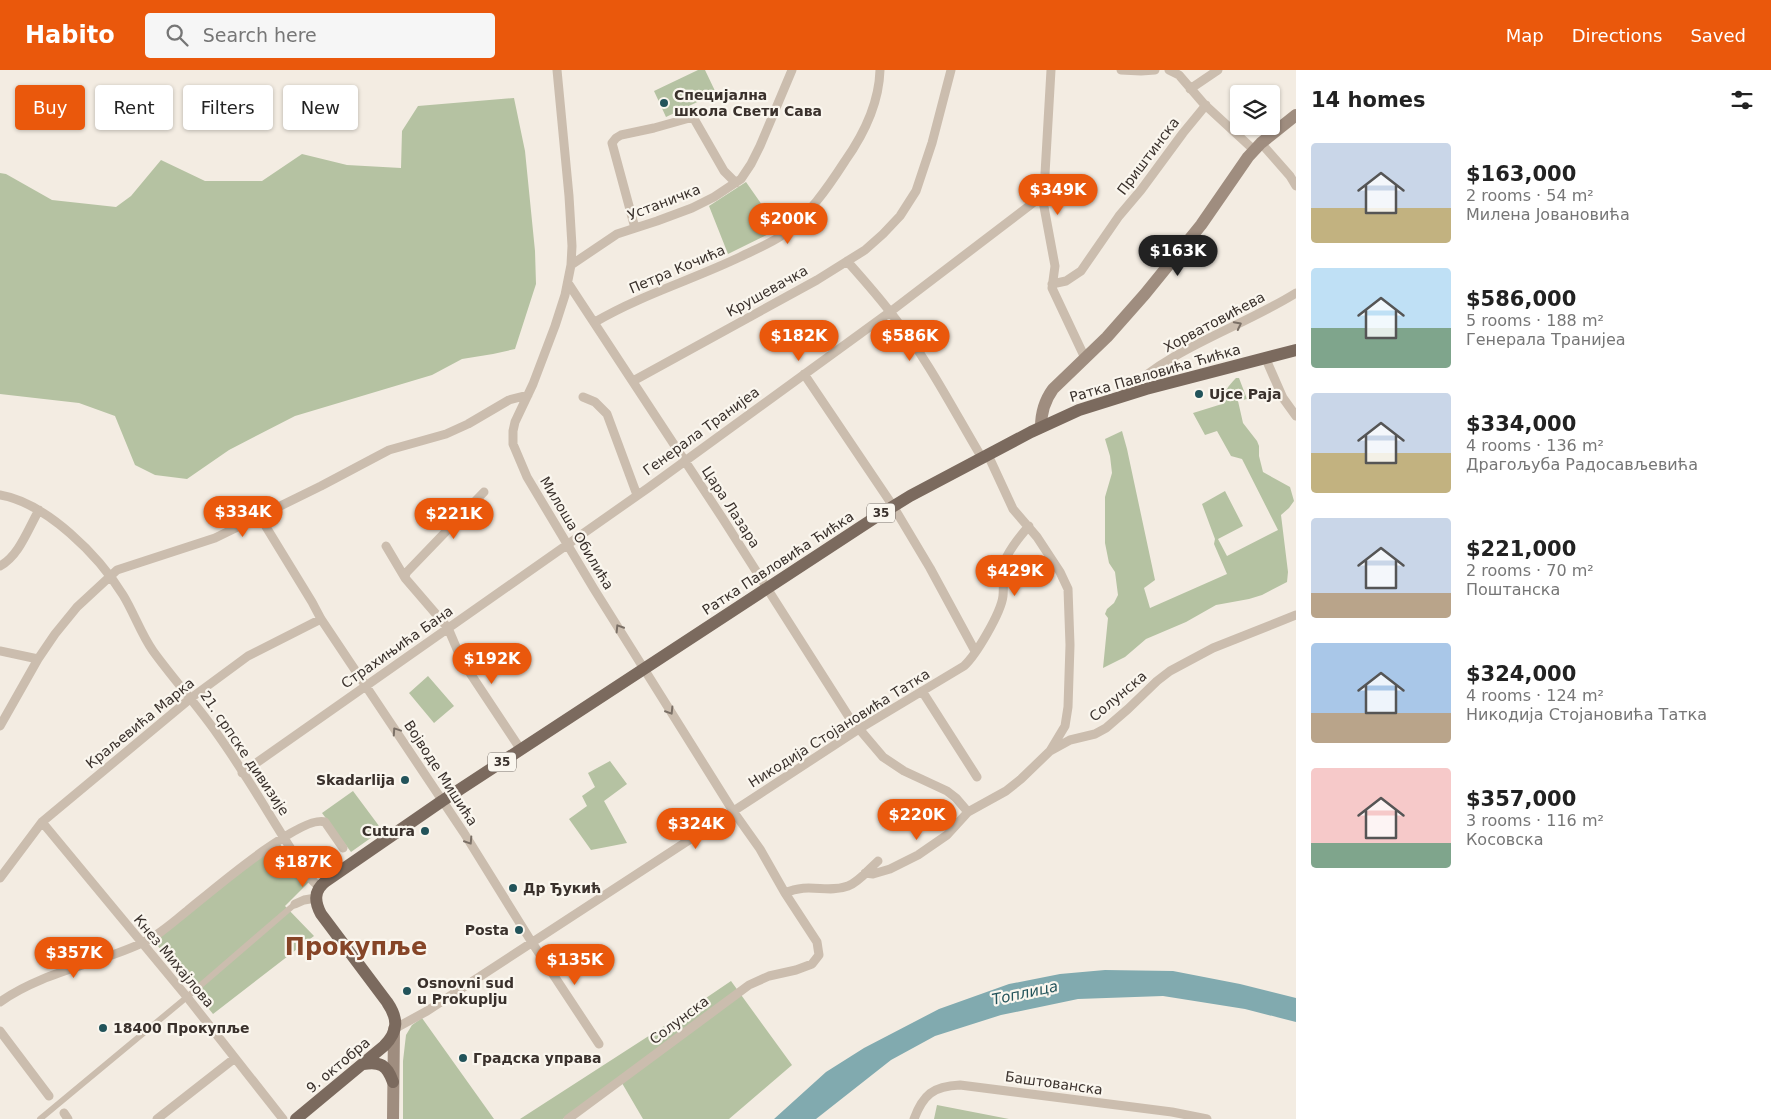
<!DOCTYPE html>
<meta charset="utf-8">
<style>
:root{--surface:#fff;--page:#f6f6f6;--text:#222;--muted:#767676;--accent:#ea580c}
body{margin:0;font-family:"DejaVu Sans",sans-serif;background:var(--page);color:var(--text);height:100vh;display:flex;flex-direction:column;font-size:19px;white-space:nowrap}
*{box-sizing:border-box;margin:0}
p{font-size:16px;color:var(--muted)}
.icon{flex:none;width:28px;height:28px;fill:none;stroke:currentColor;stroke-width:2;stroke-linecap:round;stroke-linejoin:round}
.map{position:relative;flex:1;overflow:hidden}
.side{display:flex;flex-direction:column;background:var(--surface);width:475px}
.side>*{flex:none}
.guide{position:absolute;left:15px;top:15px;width:475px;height:45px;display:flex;gap:10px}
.controls{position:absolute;left:1230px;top:15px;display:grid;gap:10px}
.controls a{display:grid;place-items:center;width:50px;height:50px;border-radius:5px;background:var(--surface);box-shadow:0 1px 4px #0004;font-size:25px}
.price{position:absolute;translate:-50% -42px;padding:0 11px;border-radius:18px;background:var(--accent);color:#fff;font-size:16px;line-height:32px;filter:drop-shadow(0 1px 2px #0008)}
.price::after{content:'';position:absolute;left:50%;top:30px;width:15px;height:11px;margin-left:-8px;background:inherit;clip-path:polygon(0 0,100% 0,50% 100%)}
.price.active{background:#222;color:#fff}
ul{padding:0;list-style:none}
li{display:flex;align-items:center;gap:15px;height:125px;padding:0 15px}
li span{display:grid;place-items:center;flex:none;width:140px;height:100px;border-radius:5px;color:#555}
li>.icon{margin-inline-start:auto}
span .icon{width:60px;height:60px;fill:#fffc;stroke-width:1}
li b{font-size:21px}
h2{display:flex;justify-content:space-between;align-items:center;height:60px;padding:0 15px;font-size:21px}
.tag{padding:0 18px;border-radius:5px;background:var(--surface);box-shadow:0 1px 4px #0004;font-size:18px;line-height:45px}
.tag.active{background:var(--accent);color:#fff}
header{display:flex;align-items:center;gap:30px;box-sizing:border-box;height:70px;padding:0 25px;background:var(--accent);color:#fff}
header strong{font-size:24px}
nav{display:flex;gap:28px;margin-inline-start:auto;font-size:18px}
.search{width:350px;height:45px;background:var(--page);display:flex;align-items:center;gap:12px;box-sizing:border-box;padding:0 18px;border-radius:5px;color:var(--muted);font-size:19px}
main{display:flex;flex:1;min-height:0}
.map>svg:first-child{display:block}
.green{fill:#b5c2a2}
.water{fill:#81aaaf}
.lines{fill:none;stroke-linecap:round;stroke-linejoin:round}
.pedestrian{stroke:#cbbdae;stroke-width:6}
.minor{stroke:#cbbdae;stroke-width:9}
.secondary{stroke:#9f8d7f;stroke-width:12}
.primary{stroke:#7b6a5e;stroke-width:12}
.oneway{stroke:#7b7066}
.poi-dot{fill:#22535a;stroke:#faf6ee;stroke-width:2}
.labels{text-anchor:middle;stroke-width:4.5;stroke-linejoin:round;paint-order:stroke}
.shield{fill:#faf6ee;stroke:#746c66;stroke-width:1}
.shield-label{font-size:12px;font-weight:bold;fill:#3a312c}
.poi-label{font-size:14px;font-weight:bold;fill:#3a312c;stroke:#faf6ee;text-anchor:start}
.street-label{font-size:14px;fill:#3a312c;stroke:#faf6ee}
.water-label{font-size:15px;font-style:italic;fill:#22535a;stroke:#faf6ee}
.town-label{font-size:24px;font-weight:bold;fill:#864527;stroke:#faf6ee}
</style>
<header>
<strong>Habito</strong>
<div class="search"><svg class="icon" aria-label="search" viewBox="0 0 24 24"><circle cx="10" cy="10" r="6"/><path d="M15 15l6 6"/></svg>Search here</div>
<nav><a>Map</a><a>Directions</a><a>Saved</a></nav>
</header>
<main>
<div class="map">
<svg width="1296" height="1049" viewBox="0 0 1296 1049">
<rect width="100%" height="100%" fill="#f3ece2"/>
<path class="green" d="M698 0H705L716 23 666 47 654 21Z
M514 28 525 81 535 181 536 214 515 279 493 284 462 289 432 305 295 346 229 380 187 409 155 405 135 395 115 346 79 333 0 324V103L6 104 52 130 116 137 131 126 161 90 205 111H262L302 84 347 95 401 98 402 61 418 36Z
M746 112 779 159 728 184 709 136Z
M1236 308H1239L1247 329 1238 331 1243 353 1257 371 1259 376V386L1263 402 1290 417 1294 431 1289 438 1281 445 1288 502 1287 512 1262 525 1249 529 1216 535 1186 552 1146 569 1125 587 1103 598 1108 548 1105 544 1107 539 1114 533 1118 525 1115 502 1109 493 1105 473V427L1112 403 1110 386 1105 369 1122 361 1127 379 1155 510 1144 518 1150 538 1227 504 1214 474 1215 469 1202 434 1225 421 1243 456 1218 469 1227 486 1278 460 1242 389 1231 386 1217 361 1205 365 1193 343 1222 334C1223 323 1228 316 1236 308Z
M428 606 454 636 434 653 409 623Z
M610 691 627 714 604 731 627 773 591 780 569 749 587 736 582 726 595 717 588 703Z
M353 721 382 760 351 782 322 743Z
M279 773 310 811 285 836 314 866 213 944 153 870Z
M731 911 792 995 729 1049H643L619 1008 563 1049H520L675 949Z
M422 948 494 1049H403V991L406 965 412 955Z
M937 1035 1009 1049H934Z"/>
<path class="water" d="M1105 900 1173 901 1240 914 1296 928V952L1245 939 1163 926 1078 929 1001 945 935 966 891 990 816 1049H774L826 1002 864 978 939 939 1009 914 1060 904Z"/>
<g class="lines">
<path class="pedestrian" d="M40 1049 187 927 295 834"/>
<path class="minor" d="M557 0 569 126 572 176 571 195 565 225 555 256 533 314 515 352 513 361V374L527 407 594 519 733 741 760 779 785 823 817 872 819 885 812 894 796 900 769 906 749 915 568 1049
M1051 0 1045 104 1042 126 1055 196 1052 218 1085 288
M1121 0 1141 1 1155 0
M1169 0 1179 5 1204 34 1254 80
M1190 19 1218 0
M1261 73 1290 106 1296 116
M635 158 612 73 616 68 621 65 654 58 693 47 724 101 736 113
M847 191C863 209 880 228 894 247 928 290 954 341 982 388
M571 195 617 164 657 151 692 138 714 127 741 109 751 94 760 76 792 0
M568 213 723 449 849 647 883 687 904 701 947 721 956 728 968 742
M1052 214 1066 211 1081 201 1119 146 1141 120 1183 63 1206 35
M595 252C641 225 692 210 740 187 754 180 769 174 781 166 808 146 827 119 845 91 864 64 879 33 880 0
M1265 287 1283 328 1296 346
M804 304 893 436 930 498 975 581
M633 311 817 210 865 180 883 164 900 146 916 121 932 73 951 0
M1124 324C1172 277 1240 258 1296 223
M583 327 595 332 607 344 637 425
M988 385 1013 439 1037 467 1060 502 1068 519 1070 575 1068 637 1065 656 1050 681
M0 425C47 433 99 486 123 525 134 543 141 564 153 581 174 610 198 636 218 665 251 711 278 761 310 808L319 817
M260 447 312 532 321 549 464 763 531 871 599 974
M386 476 405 508 448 558 462 591 521 680
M0 496C19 486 28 459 39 440
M405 508 406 503 484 422
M0 581 38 589
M922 621 977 707
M0 656 38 589 55 564 77 537 117 500 215 468 321 416 389 380 446 364 468 354 509 330 528 325
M242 703 648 418 890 242 1042 126
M42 752 187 927 283 1049
M865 803 873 804 890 799 918 785 947 765 968 742 1006 721 1021 709 1050 681 1070 670 1095 664 1106 658 1128 639 1157 611 1170 601 1213 578 1296 545
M0 808 42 752 191 628 248 586 321 549
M785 823C809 812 827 824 848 816 859 812 869 799 878 791
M295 834 304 830 316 828
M0 932C42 902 94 895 140 874 157 867 173 852 187 841 208 824 302 743 325 752L343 778
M394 959 427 941 859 659 964 596C976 585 1001 543 1003 526 1004 514 1002 499 1006 488 1012 476 1020 466 1029 456
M0 961 49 1026
M64 1043 68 1049
M157 1049 235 988
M914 1049C923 1025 933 1016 960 1015L1172 1042 1207 1049"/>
<path class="secondary" d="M1041 357C1041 343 1045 330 1053 319L1107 267 1145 224 1201 155 1248 87 1261 73 1296 45
M393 1049 394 959"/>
<path class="primary" d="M363 994C380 991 387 995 393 1012
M296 1049 384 976C399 961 398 948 387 932L321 844C314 831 314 820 326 811L442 731 879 445 910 426 1031 362 1079 340 1146 319 1296 280"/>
</g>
<defs><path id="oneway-chevron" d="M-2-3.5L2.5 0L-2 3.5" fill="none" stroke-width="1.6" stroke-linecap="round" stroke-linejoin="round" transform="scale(1.25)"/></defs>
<g class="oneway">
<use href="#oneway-chevron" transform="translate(1238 255) rotate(-27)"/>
<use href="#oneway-chevron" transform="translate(619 558) rotate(-122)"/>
<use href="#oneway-chevron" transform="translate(670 641) rotate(58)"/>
<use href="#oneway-chevron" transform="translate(396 661) rotate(-124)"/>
<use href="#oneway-chevron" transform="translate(469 771) rotate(57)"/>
</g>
<g class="poi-dot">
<circle cx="664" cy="33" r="5"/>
<circle cx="1199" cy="324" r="5"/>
<circle cx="405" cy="710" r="5"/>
<circle cx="425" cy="761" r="5"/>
<circle cx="513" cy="818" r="5"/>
<circle cx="519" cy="860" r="5"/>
<circle cx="407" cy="921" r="5"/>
<circle cx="103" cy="958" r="5"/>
<circle cx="463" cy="988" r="5"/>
</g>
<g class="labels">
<g class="shield">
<rect x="867" y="433.5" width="28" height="19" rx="4"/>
<rect x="488" y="682.5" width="28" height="19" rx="4"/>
</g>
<g class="shield-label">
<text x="881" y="447">35</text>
<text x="502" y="696">35</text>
</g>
<g class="poi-label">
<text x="674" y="30">Специјална<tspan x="674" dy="16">школа Свети Сава</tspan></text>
<text x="1209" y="329">Ujce Paja</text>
<text x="395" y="715" text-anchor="end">Skadarlija</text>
<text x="415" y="766" text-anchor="end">Cutura</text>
<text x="523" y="823">Др Ђукић</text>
<text x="509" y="865" text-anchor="end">Posta</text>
<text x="417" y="918">Osnovni sud<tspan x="417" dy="16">u Prokuplju</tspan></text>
<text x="113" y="963">18400 Прокупље</text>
<text x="473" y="993">Градска управа</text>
</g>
<g class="street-label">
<text transform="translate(1148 86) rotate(-53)" y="5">Приштинска</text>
<text transform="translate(664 132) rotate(-21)" y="5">Устаничка</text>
<text transform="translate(677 199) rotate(-23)" y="5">Петра Кочића</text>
<text transform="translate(767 221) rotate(-29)" y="5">Крушевачка</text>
<text transform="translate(1214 252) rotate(-28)" y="5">Хорватовићева</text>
<text transform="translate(1155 303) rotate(-16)" y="5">Ратка Павловића Ћићка</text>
<text transform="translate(701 361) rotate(-36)" y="5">Генерала Транијеа</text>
<text transform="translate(731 437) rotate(57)" y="5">Цара Лазара</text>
<text transform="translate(577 463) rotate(59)" y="5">Милоша Обилића</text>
<text transform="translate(778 493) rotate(-33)" y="5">Ратка Павловића Ћићка</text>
<text transform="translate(397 577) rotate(-35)" y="5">Страхињића Бана</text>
<text transform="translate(1118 626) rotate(-40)" y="5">Солунска</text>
<text transform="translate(140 653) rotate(-39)" y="5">Краљевића Марка</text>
<text transform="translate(839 658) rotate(-32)" y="5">Никодија Стојановића Татка</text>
<text transform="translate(245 683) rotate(56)" y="5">21. српске дивизије</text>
<text transform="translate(441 703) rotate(57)" y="5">Војводе Мишића</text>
<text transform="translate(174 891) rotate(50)" y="5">Кнез Михајлова</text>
<text transform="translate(679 950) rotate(-37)" y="5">Солунска</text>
<text transform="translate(338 995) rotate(-40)" y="5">9. октобра</text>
<text transform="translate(1054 1013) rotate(8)" y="5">Баштованска</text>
</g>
<g class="water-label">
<text transform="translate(1025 923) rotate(-12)" y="5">Топлица</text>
</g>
<g class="town-label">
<text x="356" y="885">Прокупље</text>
</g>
</g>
</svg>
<div class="controls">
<a><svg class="icon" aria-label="layers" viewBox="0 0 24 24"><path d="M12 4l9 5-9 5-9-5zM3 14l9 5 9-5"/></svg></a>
</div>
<b class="price" style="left:1058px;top:146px">$349K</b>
<b class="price" style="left:788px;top:175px">$200K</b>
<b class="price active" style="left:1178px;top:207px">$163K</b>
<b class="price" style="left:799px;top:292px">$182K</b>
<b class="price" style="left:910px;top:292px">$586K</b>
<b class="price" style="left:243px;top:468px">$334K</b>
<b class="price" style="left:454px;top:470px">$221K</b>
<b class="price" style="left:1015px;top:527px">$429K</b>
<b class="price" style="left:492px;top:615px">$192K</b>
<b class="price" style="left:917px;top:771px">$220K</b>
<b class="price" style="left:696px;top:780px">$324K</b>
<b class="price" style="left:303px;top:818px">$187K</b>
<b class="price" style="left:74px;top:909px">$357K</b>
<b class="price" style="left:575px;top:916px">$135K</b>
<div class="guide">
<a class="tag active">Buy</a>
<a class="tag">Rent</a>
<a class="tag">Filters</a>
<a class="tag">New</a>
</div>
</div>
<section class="side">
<h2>14 homes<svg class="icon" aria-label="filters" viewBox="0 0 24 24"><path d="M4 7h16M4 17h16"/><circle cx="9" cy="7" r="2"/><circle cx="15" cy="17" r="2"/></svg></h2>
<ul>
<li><span style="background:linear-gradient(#c9d6e8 65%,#c2b280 0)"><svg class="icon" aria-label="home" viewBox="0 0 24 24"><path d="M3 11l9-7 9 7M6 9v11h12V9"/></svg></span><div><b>$163,000</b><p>2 rooms · 54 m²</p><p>Милена Јовановића</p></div></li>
<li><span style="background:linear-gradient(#bfe0f5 60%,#7fa58c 0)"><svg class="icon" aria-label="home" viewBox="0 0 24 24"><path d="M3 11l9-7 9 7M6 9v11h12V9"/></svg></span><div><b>$586,000</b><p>5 rooms · 188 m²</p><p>Генерала Транијеа</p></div></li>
<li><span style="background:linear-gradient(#c9d6e8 60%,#c2b280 0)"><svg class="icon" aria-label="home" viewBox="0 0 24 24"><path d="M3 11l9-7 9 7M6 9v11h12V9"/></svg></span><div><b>$334,000</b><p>4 rooms · 136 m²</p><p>Драгољуба Радосављевића</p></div></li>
<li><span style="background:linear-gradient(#c9d6e8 75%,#b9a48a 0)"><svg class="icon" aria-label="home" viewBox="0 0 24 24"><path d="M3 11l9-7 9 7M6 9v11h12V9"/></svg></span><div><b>$221,000</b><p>2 rooms · 70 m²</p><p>Поштанска</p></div></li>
<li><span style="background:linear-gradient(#a9c7e8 70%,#b9a48a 0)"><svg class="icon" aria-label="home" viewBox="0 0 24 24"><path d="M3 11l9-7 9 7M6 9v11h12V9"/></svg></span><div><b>$324,000</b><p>4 rooms · 124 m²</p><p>Никодија Стојановића Татка</p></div></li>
<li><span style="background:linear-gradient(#f6c9c9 75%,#7fa58c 0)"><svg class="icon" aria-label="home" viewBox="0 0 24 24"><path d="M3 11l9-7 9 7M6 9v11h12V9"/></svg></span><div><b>$357,000</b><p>3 rooms · 116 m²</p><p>Косовска</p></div></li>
</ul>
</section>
</main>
